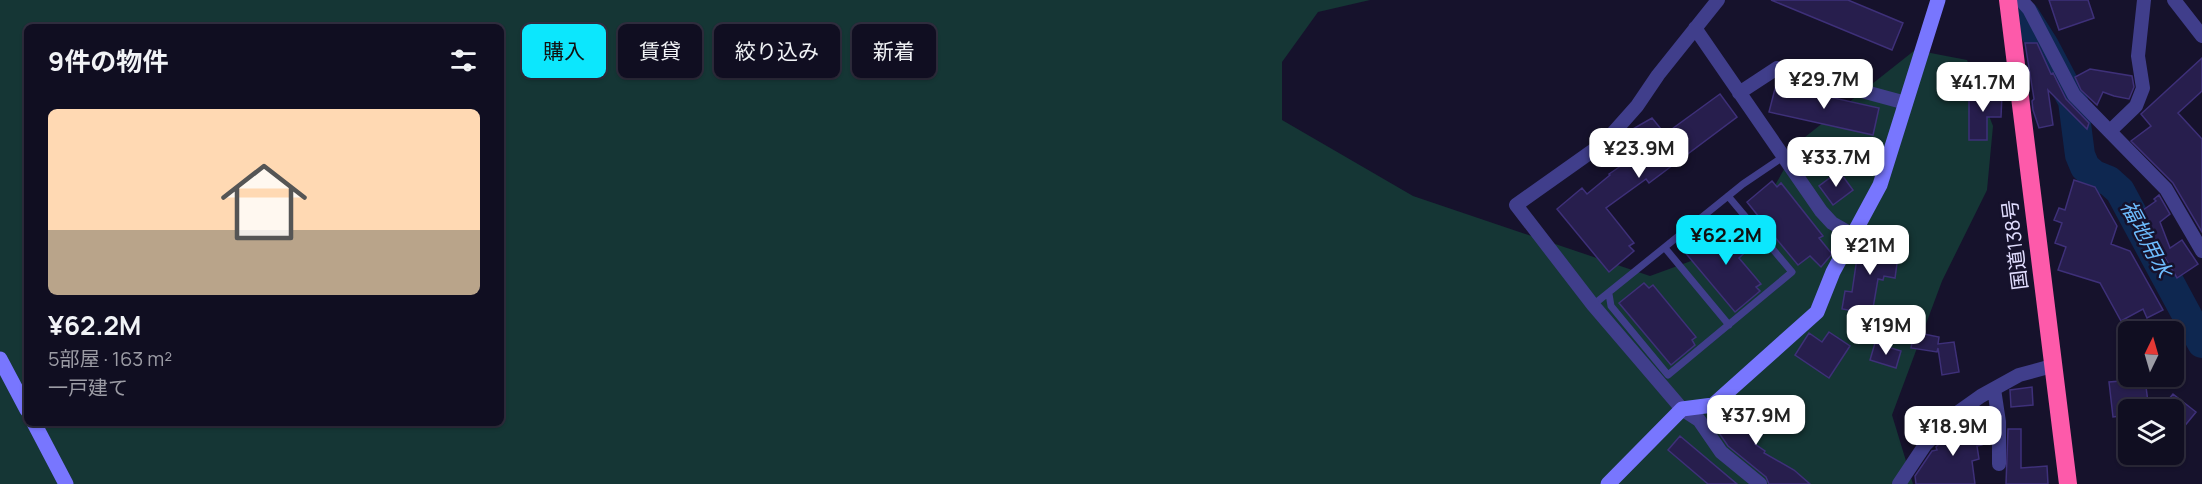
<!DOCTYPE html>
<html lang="ja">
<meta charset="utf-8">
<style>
:root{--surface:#100e21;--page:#1e1c2e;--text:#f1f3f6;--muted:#9c9ca5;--line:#302e3f;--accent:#0ce7fd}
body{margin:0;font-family:Manrope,"Noto Sans JP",sans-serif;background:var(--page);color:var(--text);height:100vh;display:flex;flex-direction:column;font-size:22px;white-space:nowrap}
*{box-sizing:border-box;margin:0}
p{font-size:20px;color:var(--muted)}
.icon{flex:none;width:33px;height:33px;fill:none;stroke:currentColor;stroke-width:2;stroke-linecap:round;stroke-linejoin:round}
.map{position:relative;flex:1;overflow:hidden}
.sheet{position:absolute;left:24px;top:24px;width:480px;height:402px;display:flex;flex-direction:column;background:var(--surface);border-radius:9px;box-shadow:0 2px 4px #0004,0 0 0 2px var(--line)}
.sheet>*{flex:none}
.hud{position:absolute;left:522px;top:24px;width:570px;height:54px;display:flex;gap:12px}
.needle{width:39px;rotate:5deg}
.tools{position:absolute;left:2118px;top:321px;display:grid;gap:12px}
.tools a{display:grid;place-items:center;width:66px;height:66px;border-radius:9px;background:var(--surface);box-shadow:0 2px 4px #0004,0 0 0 2px var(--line);font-size:30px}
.price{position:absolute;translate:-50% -51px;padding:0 14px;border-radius:12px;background:#fff;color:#222;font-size:20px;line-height:39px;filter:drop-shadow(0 2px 3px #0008)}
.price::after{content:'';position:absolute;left:50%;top:36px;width:18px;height:14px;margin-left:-9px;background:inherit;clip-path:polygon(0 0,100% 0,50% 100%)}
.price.active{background:var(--accent);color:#111}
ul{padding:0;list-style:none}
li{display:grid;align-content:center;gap:12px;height:318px;padding:0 24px}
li+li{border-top:2px solid var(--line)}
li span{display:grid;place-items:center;height:186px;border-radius:9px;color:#555}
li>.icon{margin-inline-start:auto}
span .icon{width:108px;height:108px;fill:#fffc;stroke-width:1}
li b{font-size:26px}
h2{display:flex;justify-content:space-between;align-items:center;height:72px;padding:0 24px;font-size:26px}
.tag{padding:0 21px;border-radius:9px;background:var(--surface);box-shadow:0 2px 4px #0004,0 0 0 2px var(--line);font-size:21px;line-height:54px}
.tag.active{background:var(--accent);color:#111}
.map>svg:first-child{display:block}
.green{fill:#153635;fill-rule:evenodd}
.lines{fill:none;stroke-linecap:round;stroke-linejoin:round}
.river{stroke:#0e2750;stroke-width:30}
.building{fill:#271e4d;stroke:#3e3079;stroke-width:1.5}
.lane{stroke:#403e8b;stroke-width:7}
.street{stroke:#403e8b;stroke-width:14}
.secondary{stroke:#7876fe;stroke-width:15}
.highway{stroke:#fd5aaa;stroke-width:18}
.labels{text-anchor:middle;stroke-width:5;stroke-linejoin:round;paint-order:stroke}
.street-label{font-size:20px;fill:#e1deff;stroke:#16122c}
.water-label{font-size:21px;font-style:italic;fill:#6dbcfe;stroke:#16122c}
</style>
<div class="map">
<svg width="2202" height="484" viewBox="0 0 2202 484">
<rect width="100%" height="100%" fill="#16122c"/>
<path class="green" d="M0 0H1370L1318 12 1282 62V120L1413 196 1650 276 1743 242 1800 141 1915 50 1967 60 1993 126 1987 190 1942 281 1892 415 1913 484H0ZM27 27H501V423H27Z"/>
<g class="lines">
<path class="river" d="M2025 16 2044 46 2073 101 2080 155 2085 167 2094 175 2109 181 2120 191 2202 343"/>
</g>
<path class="building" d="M1771 0H1848L1903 23 1892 50Z
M2049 0H2088L2094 18 2059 30Z
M2025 43H2037L2051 74 2053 73 2066 99 2089 123 2087 129 2048 90 2053 125 2039 128 2033 110 2032 101 2034 99Z
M2202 58V91L2178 113 2202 139V232L2173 183 2131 141 2151 126 2141 114Z
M2090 69 2132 76 2134 87 2129 99 2114 96 2103 92 2097 105 2081 90 2075 77Z
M1776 85 1879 108 1873 135 1769 112Z
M1969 93 2002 94 2001 117H1987V140H1969Z
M1720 94 1737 117 1649 183 1646 179 1606 208 1634 243 1629 246 1634 251 1609 272 1557 209 1582 188 1587 194 1610 175 1609 174 1643 151 1631 130 1652 118 1665 134Z
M1839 171 1853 190 1833 205 1819 186Z
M2074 180 2095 187 2117 226 2111 244 2130 251 2163 310 2147 318 2143 309 2121 321 2100 283 2058 270 2066 247 2055 243 2062 223 2054 220 2059 208 2065 210Z
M1772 181 1777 187 1781 183 1823 236 1819 238 1832 254 1821 267 1810 256 1798 265 1769 230 1766 232 1756 220 1759 217 1747 202Z
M2159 195 2170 214 2160 222 2170 248 2182 240 2198 264 2177 278 2162 253 2164 252 2162 250 2158 252 2154 239 2136 215 2156 201 2154 199Z
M1747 227 1758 240 1739 258 1761 284 1756 287 1760 291 1735 312 1683 250 1708 229 1713 235 1718 231 1728 244Z
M1859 244 1899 249 1895 278 1884 276 1883 280 1878 279 1872 314 1842 309 1845 291 1852 292Z
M1644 283 1649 288 1653 285 1696 337 1692 340 1695 345 1671 365 1619 303Z
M1829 332 1850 346 1829 378 1795 355 1809 333 1822 342Z
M1914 332 1939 337 1938 344 1954 342 1959 372 1942 375 1938 348 1937 352 1911 348Z
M1875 343 1901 351 1896 368 1870 360Z
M2145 379 2149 410H2128V415L2113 417 2109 382Z
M2032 387 2033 405 2011 407 2010 390Z
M2173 394 2196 412 2174 439V410H2160Z
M1748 402 1773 420 1755 444 1765 451 1764 453 1794 470 1810 484H1769L1766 477 1728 446 1713 424 1721 416 1732 426Z
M1971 418V421L1978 420 1982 445 1977 446 1979 459 1972 461 1975 484H1916L1915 476 1932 451 1937 450 1936 447 1963 420Z
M2008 429H2021V468L2047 466 2048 484H2006Z
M1680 436 1737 484H1708L1668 450Z"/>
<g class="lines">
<path class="lane" d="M1665 248 1729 325
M1609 294 1611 306 1668 375 1792 272 1728 196
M1593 305 1743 184 1783 157"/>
<path class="street" d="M1718 0 1658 75 1637 106 1605 142 1516 205 1593 305 1682 409 1699 420 1721 452 1760 484
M2021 0 2029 9 2074 95 2166 189 2202 251
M2174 0 2202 36
M1695 28 1821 211 1832 223 1853 235
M1739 93 1777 68 1906 103
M2110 131 2136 106 2143 88 2138 56 2144 0
M1994 389 1999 422V464
M1899 484 1925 445 1957 413 1981 396 2019 375 2052 366"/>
<path class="secondary" d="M0 359 27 410
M34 423 66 484
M1608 484 1682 409 1713 405 1817 312 1833 272 1880 185 1938 0"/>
<path class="highway" d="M2008 0 2068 484"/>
</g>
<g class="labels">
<g class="street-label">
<text transform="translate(2015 245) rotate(-97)" y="7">国道138号</text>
</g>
<g class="water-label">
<text transform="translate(2146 239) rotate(62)" y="7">福地用水</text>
</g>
</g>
</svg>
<div class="tools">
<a><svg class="needle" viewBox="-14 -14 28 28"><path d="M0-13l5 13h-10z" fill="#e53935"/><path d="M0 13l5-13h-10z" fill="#9c9ca5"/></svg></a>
<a><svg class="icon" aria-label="layers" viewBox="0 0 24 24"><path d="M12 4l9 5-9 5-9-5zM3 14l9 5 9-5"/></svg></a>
</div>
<b class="price" style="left:1824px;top:110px">¥29.7M</b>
<b class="price" style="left:1983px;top:113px">¥41.7M</b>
<b class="price" style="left:1639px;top:179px">¥23.9M</b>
<b class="price" style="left:1836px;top:188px">¥33.7M</b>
<b class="price active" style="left:1726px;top:266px">¥62.2M</b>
<b class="price" style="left:1870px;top:276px">¥21M</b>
<b class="price" style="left:1886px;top:356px">¥19M</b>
<b class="price" style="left:1756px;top:446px">¥37.9M</b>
<b class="price" style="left:1953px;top:457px">¥18.9M</b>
<div class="hud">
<a class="tag active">購入</a>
<a class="tag">賃貸</a>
<a class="tag">絞り込み</a>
<a class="tag">新着</a>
</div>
<section class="sheet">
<h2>9件の物件<svg class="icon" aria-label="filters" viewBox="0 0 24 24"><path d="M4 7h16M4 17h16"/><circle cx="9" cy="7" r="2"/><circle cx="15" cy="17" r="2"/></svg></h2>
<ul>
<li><span style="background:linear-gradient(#ffd9b3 65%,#b9a48a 0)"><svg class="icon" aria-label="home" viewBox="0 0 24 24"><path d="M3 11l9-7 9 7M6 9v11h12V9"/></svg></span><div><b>¥62.2M</b><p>5部屋 · 163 m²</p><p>一戸建て</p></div></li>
</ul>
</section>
</div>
